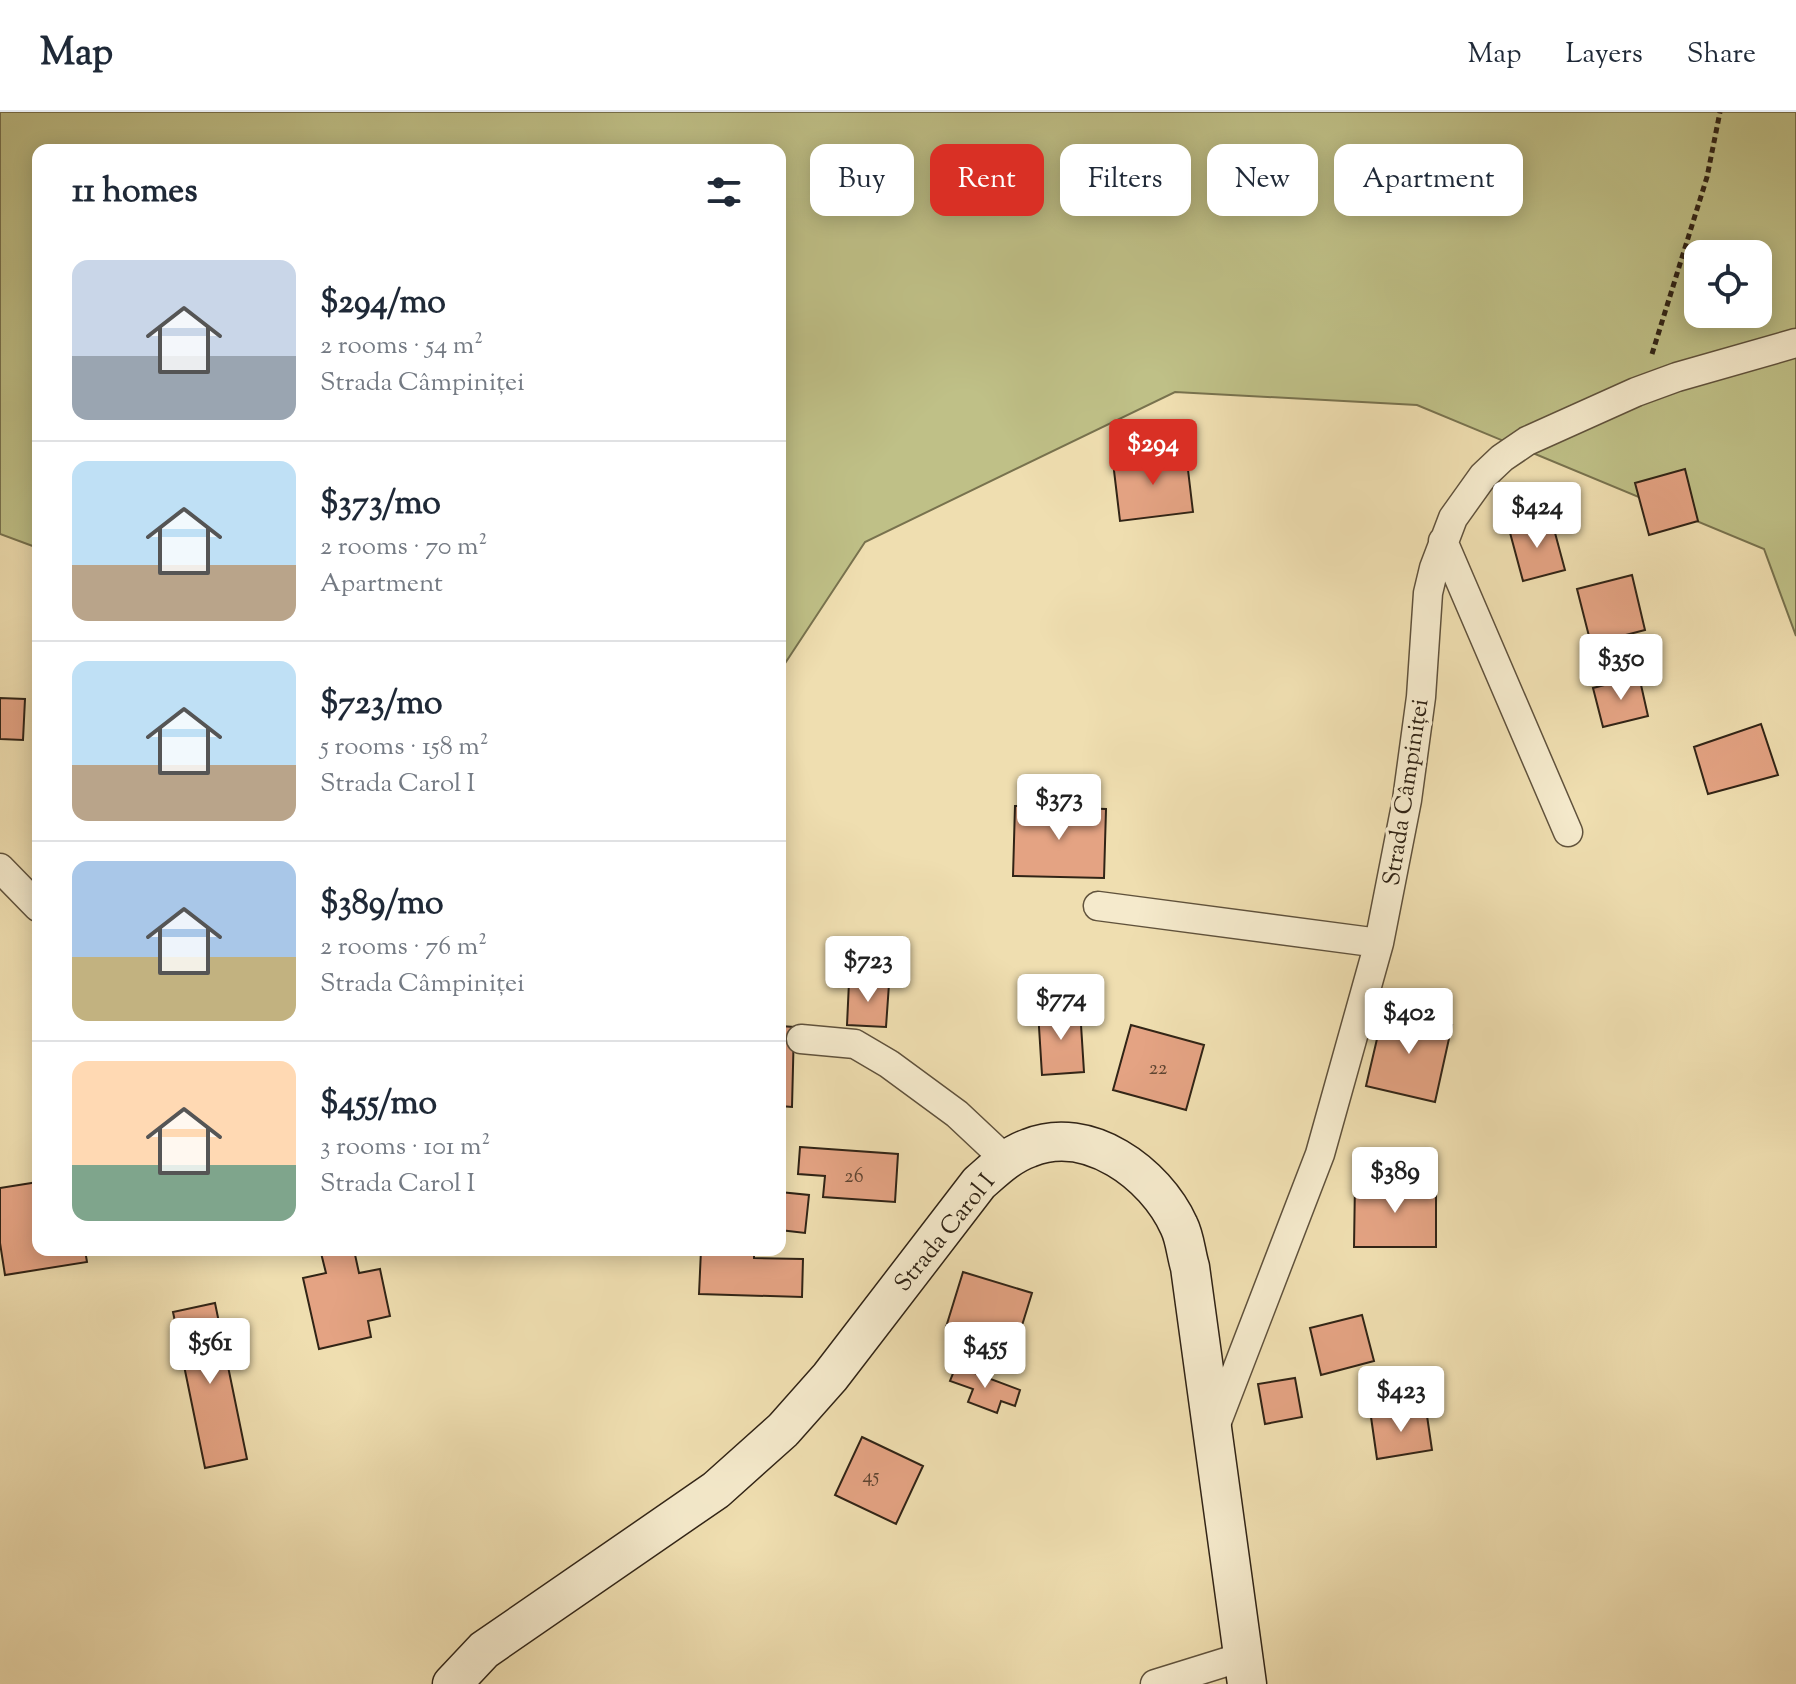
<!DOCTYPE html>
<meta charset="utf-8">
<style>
:root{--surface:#fff;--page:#f2f2f3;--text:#1f2937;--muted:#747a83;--line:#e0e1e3;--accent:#d93025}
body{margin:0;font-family:"Sorts Mill Goudy",serif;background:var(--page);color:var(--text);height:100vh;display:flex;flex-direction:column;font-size:30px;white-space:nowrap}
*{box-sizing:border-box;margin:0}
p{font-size:26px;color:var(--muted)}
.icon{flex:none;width:44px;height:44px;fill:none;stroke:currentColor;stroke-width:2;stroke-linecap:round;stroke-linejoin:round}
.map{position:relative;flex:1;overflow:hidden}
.sheet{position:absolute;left:32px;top:32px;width:754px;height:1112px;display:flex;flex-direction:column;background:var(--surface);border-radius:16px;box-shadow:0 4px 20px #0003}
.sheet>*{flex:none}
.hud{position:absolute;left:810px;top:32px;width:760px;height:72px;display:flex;gap:16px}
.fabs{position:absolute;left:1684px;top:128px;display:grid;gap:16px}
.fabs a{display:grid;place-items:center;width:88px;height:88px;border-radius:16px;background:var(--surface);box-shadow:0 4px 20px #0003;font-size:40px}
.price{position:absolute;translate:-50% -68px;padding:0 18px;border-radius:8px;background:#fff;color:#222;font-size:26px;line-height:52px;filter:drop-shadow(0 2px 4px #0008)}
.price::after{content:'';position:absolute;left:50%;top:48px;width:24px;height:18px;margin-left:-12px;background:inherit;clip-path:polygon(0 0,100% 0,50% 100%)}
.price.current{background:var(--accent);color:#fff}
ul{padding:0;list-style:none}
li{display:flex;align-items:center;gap:24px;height:200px;padding:0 40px}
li+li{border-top:2px solid var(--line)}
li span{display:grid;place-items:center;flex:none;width:224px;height:160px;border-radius:16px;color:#555}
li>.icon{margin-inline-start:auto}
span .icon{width:96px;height:96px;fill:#fffc;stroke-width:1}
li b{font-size:34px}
h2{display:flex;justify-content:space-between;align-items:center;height:96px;padding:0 40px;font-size:34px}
.tag{padding:0 28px;border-radius:16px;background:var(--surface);box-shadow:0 4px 20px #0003;font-size:28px;line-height:72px}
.tag.current{background:var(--accent);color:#fff}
header{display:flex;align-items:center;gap:48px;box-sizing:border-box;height:112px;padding:0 40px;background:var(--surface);border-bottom:2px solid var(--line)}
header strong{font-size:38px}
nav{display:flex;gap:44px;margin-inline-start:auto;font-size:28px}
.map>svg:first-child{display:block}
.green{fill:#bfc087;stroke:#78724e;stroke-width:2;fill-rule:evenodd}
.building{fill:#e4a383;stroke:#312416;stroke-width:2}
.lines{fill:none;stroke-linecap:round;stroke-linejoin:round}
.minor-casing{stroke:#60523c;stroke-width:31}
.secondary-casing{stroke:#312416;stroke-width:41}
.path{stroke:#312416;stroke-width:5;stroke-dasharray:6 4;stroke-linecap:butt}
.minor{stroke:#f5eacc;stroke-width:28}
.secondary{stroke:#f5eacc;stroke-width:38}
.labels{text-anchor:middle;stroke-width:7;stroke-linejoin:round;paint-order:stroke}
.number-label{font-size:20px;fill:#5e4431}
.street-label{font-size:24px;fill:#312416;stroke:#f5eacc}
</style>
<header>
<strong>Map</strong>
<nav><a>Map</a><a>Layers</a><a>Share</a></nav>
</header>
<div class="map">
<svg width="1796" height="1572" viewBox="0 0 1796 1572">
<rect width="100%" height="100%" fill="#efdeb0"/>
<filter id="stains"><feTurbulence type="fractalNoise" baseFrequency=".0025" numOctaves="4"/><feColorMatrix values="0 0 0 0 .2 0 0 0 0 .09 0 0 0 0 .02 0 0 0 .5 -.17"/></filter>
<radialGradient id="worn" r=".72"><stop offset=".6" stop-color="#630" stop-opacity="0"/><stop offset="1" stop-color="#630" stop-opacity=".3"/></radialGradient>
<path class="green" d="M0 0H1796V524L1764 437 1417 293 1175 280 865 430 780 559V38H38V436L0 422ZM1698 142H1758V202H1698Z"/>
<path class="building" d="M1186 341 1193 400 1120 409 1113 350Z
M1685 357 1698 409 1649 423 1635 371Z
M1551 406 1565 458 1523 469 1509 417Z
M1632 463 1645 518 1591 532 1577 477Z
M1639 564 1648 604 1603 615 1593 576Z
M0 586 25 587 23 628 0 627Z
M1761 612 1778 663 1708 682 1694 635Z
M1015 694 1106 697 1104 766 1013 764Z
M849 870 889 872 886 915 847 913Z
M1080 897 1084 960 1042 963 1038 899Z
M1384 897 1452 913 1435 990 1366 974Z
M1131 913 1204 933 1186 998 1113 978Z
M780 914 794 915 792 995 780 994Z
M800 1035 898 1042 895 1090 823 1085 825 1064 798 1062Z
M38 1070V1138H85L87 1150 5 1163 0 1131V1076Z
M1355 1070H1436V1135H1354Z
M780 1080 809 1083 805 1121 780 1118Z
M337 1138H354L359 1161 380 1157 390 1204 368 1209 371 1225 319 1237 303 1166 326 1161 321 1141Z
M701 1138H754V1146L803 1147 802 1185 699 1182Z
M963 1160 1032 1181 1015 1236 946 1215Z
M215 1191 247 1347 205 1356 173 1200Z
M1362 1203 1374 1249 1321 1263 1310 1216Z
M956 1254 1020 1278 1015 1294 1001 1289 997 1301 968 1290 973 1277 950 1269Z
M1295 1266 1302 1305 1265 1312 1258 1272Z
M1426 1297 1432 1338 1377 1347 1371 1305Z
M862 1325 923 1354 896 1412 835 1383Z"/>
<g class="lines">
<defs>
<path id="minor" d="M1443 429 1568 720
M0 756 38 795
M1098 794 1379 831
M801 927 855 932 889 952 957 1002 1006 1048
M1213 1320 1320 1042 1379 831 1407 688 1421 585 1428 481 1434 456 1453 406 1483 364 1502 346 1527 329 1636 280 1677 265 1796 231
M1155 1572 1242 1545"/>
<path id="secondary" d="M452 1572 484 1538 716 1378 783 1318 830 1265 979 1071C994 1058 1009 1043 1029 1036 1088 1012 1155 1061 1179 1114 1185 1126 1186 1142 1190 1155L1247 1572"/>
</defs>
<use href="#minor" class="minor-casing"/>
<use href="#secondary" class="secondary-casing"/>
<path class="path" d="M1652 242 1707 65 1720 0"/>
<use href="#minor" class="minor"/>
<use href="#secondary" class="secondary"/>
</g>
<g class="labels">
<g class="number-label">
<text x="1158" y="962">22</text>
<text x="854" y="1070">26</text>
<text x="871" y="1370">45</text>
</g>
<g class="street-label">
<text transform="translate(1405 680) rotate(-81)" y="8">Strada Câmpiniței</text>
<text transform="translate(944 1120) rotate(-51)" y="8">Strada Carol I</text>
</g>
</g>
<rect width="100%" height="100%" filter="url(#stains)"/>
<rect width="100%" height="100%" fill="url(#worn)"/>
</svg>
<div class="fabs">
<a><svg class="icon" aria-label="locate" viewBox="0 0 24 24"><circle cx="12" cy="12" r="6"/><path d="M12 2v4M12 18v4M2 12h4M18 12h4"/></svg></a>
</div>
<b class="price current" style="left:1153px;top:375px">$294</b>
<b class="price" style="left:1537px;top:438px">$424</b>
<b class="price" style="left:1621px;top:590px">$350</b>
<b class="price" style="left:1059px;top:730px">$373</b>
<b class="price" style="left:868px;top:892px">$723</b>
<b class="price" style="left:1061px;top:930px">$774</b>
<b class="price" style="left:1409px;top:944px">$402</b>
<b class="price" style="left:1395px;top:1103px">$389</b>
<b class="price" style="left:210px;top:1274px">$561</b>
<b class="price" style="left:985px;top:1278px">$455</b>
<b class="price" style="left:1401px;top:1322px">$423</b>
<div class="hud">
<a class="tag">Buy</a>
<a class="tag current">Rent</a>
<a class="tag">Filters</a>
<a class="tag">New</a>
<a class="tag">Apartment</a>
</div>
<section class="sheet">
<h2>11 homes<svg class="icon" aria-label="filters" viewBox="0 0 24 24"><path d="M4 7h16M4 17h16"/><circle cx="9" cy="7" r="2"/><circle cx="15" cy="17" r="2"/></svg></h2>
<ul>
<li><span style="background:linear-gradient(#c9d6e8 60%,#9aa5b1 0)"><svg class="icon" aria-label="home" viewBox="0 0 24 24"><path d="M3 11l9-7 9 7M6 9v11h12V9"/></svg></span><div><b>$294/mo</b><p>2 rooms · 54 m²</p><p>Strada Câmpiniței</p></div></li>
<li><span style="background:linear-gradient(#bfe0f5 65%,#b9a48a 0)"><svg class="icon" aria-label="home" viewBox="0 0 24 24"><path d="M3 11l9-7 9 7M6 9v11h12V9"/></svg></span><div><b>$373/mo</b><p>2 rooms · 70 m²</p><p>Apartment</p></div></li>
<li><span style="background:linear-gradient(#bfe0f5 65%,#b9a48a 0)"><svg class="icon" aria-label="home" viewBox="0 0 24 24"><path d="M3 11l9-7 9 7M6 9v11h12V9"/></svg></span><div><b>$723/mo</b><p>5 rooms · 158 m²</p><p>Strada Carol I</p></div></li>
<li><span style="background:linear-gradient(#a9c7e8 60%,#c2b280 0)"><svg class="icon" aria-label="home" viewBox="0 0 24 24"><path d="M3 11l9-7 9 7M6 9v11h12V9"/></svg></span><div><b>$389/mo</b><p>2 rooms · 76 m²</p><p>Strada Câmpiniței</p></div></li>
<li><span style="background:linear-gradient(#ffd9b3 65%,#7fa58c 0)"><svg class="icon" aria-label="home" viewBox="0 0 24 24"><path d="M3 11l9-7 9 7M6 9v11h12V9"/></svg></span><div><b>$455/mo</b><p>3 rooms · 101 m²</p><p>Strada Carol I</p></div></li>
</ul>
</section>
</div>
